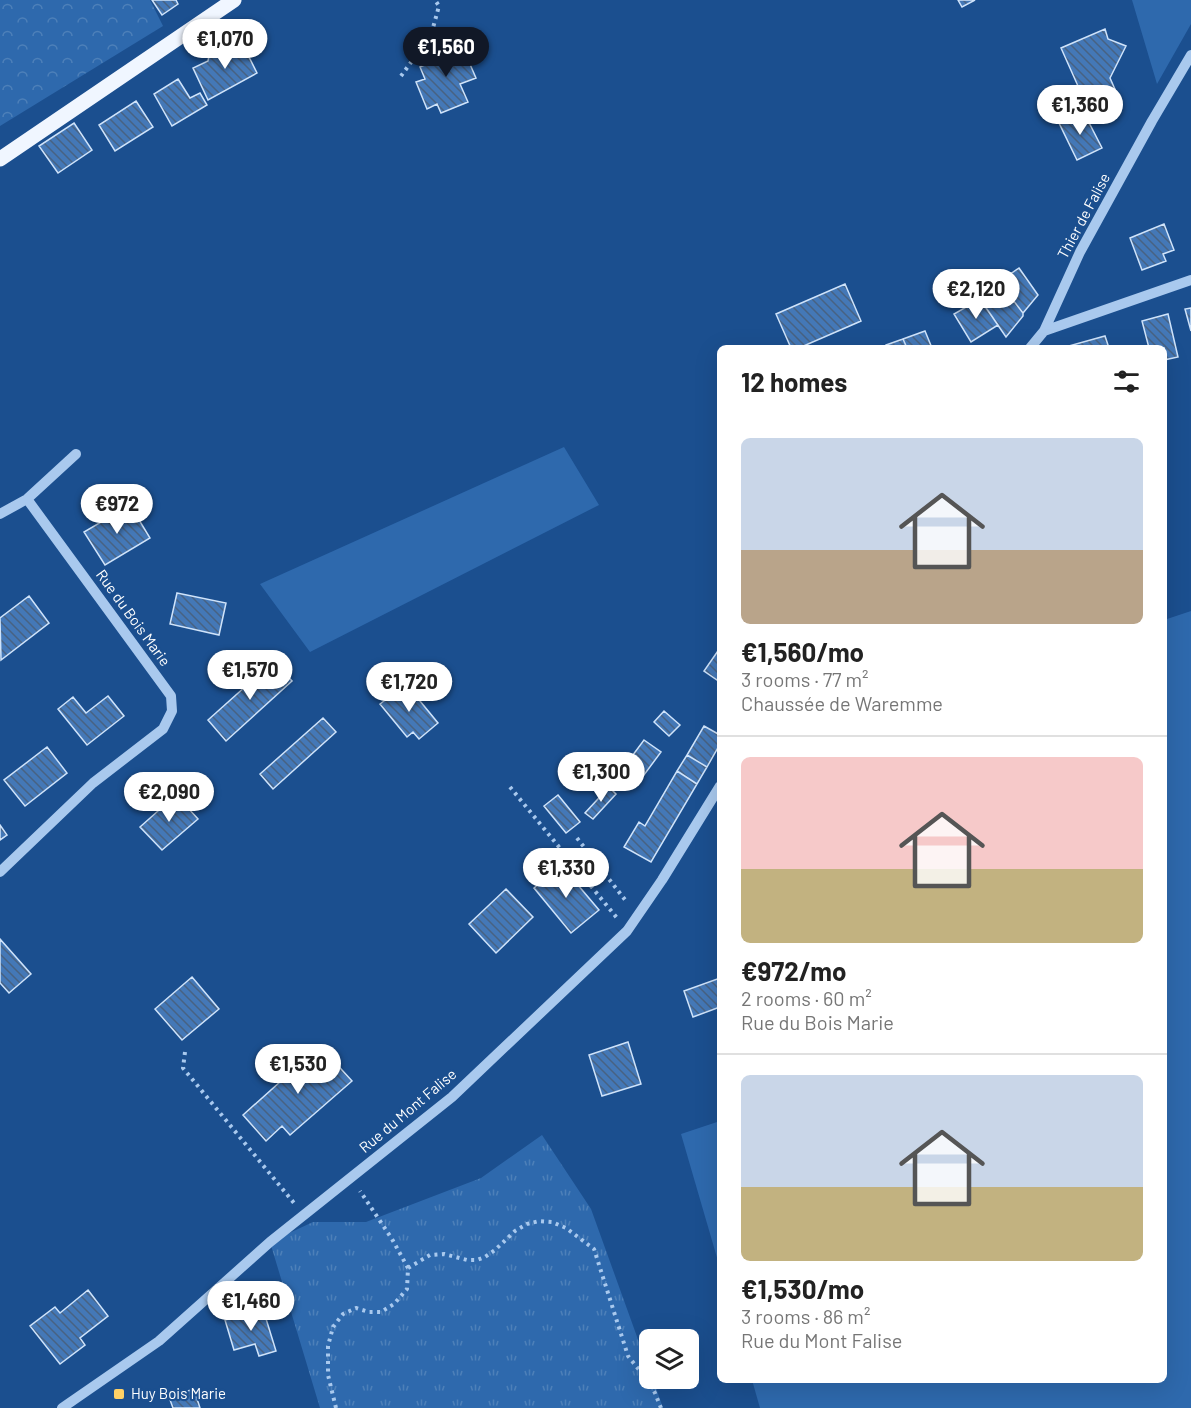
<!DOCTYPE html>
<meta charset="utf-8">
<style>
:root{--surface:#fff;--page:#f2f2f2;--text:#222;--muted:#767676;--line:#e0e0e0;--accent:#111827}
body{margin:0;font-family:Barlow,sans-serif;background:var(--page);color:var(--text);height:100vh;display:flex;flex-direction:column;font-size:22px;white-space:nowrap}
*{box-sizing:border-box;margin:0}
p{font-size:20px;color:var(--muted)}
.icon{flex:none;width:33px;height:33px;fill:none;stroke:currentColor;stroke-width:2;stroke-linecap:round;stroke-linejoin:round}
.map{position:relative;flex:1;overflow:hidden}
.details{position:absolute;left:717px;top:345px;width:450px;height:1038px;display:flex;flex-direction:column;background:var(--surface);border-radius:9px;box-shadow:0 6px 24px #0002}
.details>*{flex:none}
.fabs{position:absolute;left:639px;top:1329px;display:grid;gap:12px}
.fabs a{display:grid;place-items:center;width:60px;height:60px;border-radius:9px;background:var(--surface);box-shadow:0 6px 24px #0002;font-size:30px}
.price{position:absolute;translate:-50% -51px;padding:0 14px;border-radius:21px;background:#fff;color:#222;font-size:20px;line-height:39px;filter:drop-shadow(0 2px 3px #0008)}
.price::after{content:'';position:absolute;left:50%;top:36px;width:18px;height:14px;margin-left:-9px;background:inherit;clip-path:polygon(0 0,100% 0,50% 100%)}
.price.active{background:var(--accent);color:#fff}
ul{padding:0;list-style:none}
li{display:grid;align-content:center;gap:12px;height:318px;padding:0 24px}
li+li{border-top:2px solid var(--line)}
li span{display:grid;place-items:center;height:186px;border-radius:9px;color:#555}
li>.icon{margin-inline-start:auto}
span .icon{width:108px;height:108px;fill:#fffc;stroke-width:1}
li b{font-size:26px}
h2{display:flex;justify-content:space-between;align-items:center;height:72px;padding:0 24px;font-size:26px}
.map>svg:first-child{display:block}
.grass{fill:#2e69ad}
.forest{fill:url(#forest-crowns)}
.park{fill:url(#park-tufts)}
.building{fill:url(#building-back-hatch);stroke:#cfe3fa;stroke-width:1.5}
.lines{fill:none;stroke-linecap:round;stroke-linejoin:round}
.path{stroke:#a9c9ee;stroke-width:4;stroke-dasharray:3 4.5;stroke-linecap:butt}
.minor{stroke:#a9c9ee;stroke-width:10}
.major{stroke:#f0f6ff;stroke-width:15}
.poi-dot{fill:#ffd166;stroke:#1b4f8f;stroke-width:2}
.labels{text-anchor:middle;stroke-width:4.5;stroke-linejoin:round;paint-order:stroke}
.street-label{font-size:15px;fill:#fff;stroke:#1b4f8f}
.poi-label{font-size:15px;fill:#fff;stroke:#1b4f8f;text-anchor:start}
</style>
<div class="map">
<svg width="1191" height="1408" viewBox="0 0 1191 1408">
<defs>
<pattern id="forest-crowns" width="20" height="18" patternUnits="userSpaceOnUse" patternTransform="scale(1.5)"><rect width="20" height="18" fill="#2e69ad"/><path d="M2 6a3 3 0 1 1 6 0M12 15a3 3 0 1 1 6 0" fill="none" stroke="#4d80b9"/></pattern>
<pattern id="park-tufts" width="24" height="20" patternUnits="userSpaceOnUse" patternTransform="scale(1.5)"><rect width="24" height="20" fill="#2e69ad"/><path d="M3 7l-1-3M5 7V3M7 7l1-3M15 17l-1-3M17 17v-4M19 17l1-3" fill="none" stroke="#4d80b9"/></pattern>
<pattern id="building-back-hatch" width="6" height="6" patternUnits="userSpaceOnUse" patternTransform="scale(1.5)"><rect width="6" height="6" fill="#4478b7"/><path d="M-1 5l2 2M0 0l6 6M5-1l2 2" fill="none" stroke="#486282"/></pattern>
</defs>
<rect width="100%" height="100%" fill="#1b4f8f"/>
<path class="grass" d="M1132 0H1191V24L1157 84Z
M564 447 599 505 310 652 260 584Z
M1191 611V1408H760L752 1380H1164V620Z
M720 1121V1268L681 1134Z"/>
<path class="forest" d="M0 0H150L163 26 0 126Z"/>
<path class="park" d="M542 1135 591 1209 649 1370 650 1378 653 1379 663 1408H320L270 1242 313 1222H366L481 1178Z"/>
<path class="building" d="M152 0H176L178 4 162 15Z
M958 0H975L962 7Z
M1105 29 1108 39 1126 46 1110 78 1118 96 1083 111 1073 88 1078 86 1061 48Z
M459 39 476 78 460 84 468 102 441 113 437 104 427 109 416 82 425 79 420 67 443 57 438 47Z
M241 41 257 73 208 100 193 68 208 61 210 51 217 47 228 48Z
M178 79 190 98 200 93 207 105 172 126 154 94Z
M136 101 153 127 115 151 99 125Z
M1083 111 1102 148 1077 160 1059 123Z
M74 123 92 150 58 173 39 146Z
M1164 224 1174 250 1163 254 1166 261 1142 270 1130 238Z
M1019 268 1038 295 1023 313 999 282Z
M999 282 1023 313V316L1006 337 980 299Z
M845 284 861 321 799 348H791L776 314Z
M980 299 998 325 971 342 954 314Z
M1191 308V331L1185 309Z
M1168 314 1178 357 1164 360V348H1149L1142 321Z
M925 331 932 348H907L903 339Z
M1105 336 1109 348H1065V347Z
M903 339 907 348H887L886 345Z
M130 505 150 538 105 565 84 532Z
M177 593 226 603 219 635 170 624Z
M29 596 49 623 1 660 0 618Z
M720 648V682L704 671Z
M274 661 292 681 226 741 208 720Z
M406 684 438 723 419 739 413 732 407 737 380 704Z
M108 696 124 716 87 745 58 709 73 697 86 713Z
M664 711 680 725 669 736 654 722Z
M323 718 336 732 273 789 260 774Z
M704 726 720 735V744L707 767 687 755Z
M644 740 661 752 635 787 618 775Z
M47 747 67 773 25 806 4 780Z
M687 755 707 767 697 784 677 771Z
M677 771 697 784 651 862 624 847 639 822 645 826Z
M609 787 616 794 593 819 585 813Z
M176 795 198 819 162 850 140 827Z
M558 795 580 822 566 833 544 806Z
M0 825 7 835 0 840Z
M561 865 599 910 571 933 534 888Z
M506 889 533 917 496 953 469 924Z
M0 939 31 974 9 993 0 983Z
M192 977 219 1009 182 1040 155 1009Z
M720 978V1007L693 1017 684 991Z
M628 1042 641 1084 602 1096 589 1055Z
M320 1046 352 1081 290 1135 282 1126 266 1141 243 1115Z
M88 1290 108 1316 80 1338 85 1345 60 1364 30 1326 55 1307 60 1313Z
M263 1309 276 1351 259 1356 255 1344 234 1350 225 1320Z
M194 1389 200 1408H173L169 1397Z"/>
<g class="lines">
<path class="path" d="M401 76 431 35 439 6 435 0
M510 787 617 918
M577 838 626 901
M185 1052 183 1068 294 1203
M408 1268 430 1255 444 1254 467 1260H477L485 1257 495 1250 515 1231 527 1224 539 1221 552 1222 566 1228 594 1249 628 1356 648 1381 655 1393 661 1408
M336 1408 328 1375V1346L333 1327 343 1314 356 1308 369 1312H381L394 1304 407 1289 408 1268 392 1239 360 1191"/>
<path class="minor" d="M1044 331 1080 252 1152 121 1191 55
M1030 348 1044 331 1191 280
M0 514 27 499 76 454
M0 872 93 783 163 729 172 711 171 696 27 499
M62 1408 159 1341 270 1242 452 1097 627 931 662 880 720 786"/>
<path class="major" d="M0 159 234 0"/>
</g>
<rect class="poi-dot" x="113" y="1388" width="12" height="12" rx="3"/>
<g class="labels">
<g class="street-label">
<text transform="translate(1084 216) rotate(-62)" y="5">Thier de Falise</text>
<text transform="translate(133 618) rotate(54)" y="5">Rue du Bois Marie</text>
<text transform="translate(408 1111) rotate(-40)" y="5">Rue du Mont Falise</text>
</g>
<g class="poi-label">
<text x="131" y="1399">Huy Bois Marie</text>
</g>
</g>
</svg>
<div class="fabs">
<a><svg class="icon" aria-label="layers" viewBox="0 0 24 24"><path d="M12 4l9 5-9 5-9-5zM3 14l9 5 9-5"/></svg></a>
</div>
<b class="price" style="left:225px;top:70px">€1,070</b>
<b class="price active" style="left:446px;top:78px">€1,560</b>
<b class="price" style="left:1080px;top:136px">€1,360</b>
<b class="price" style="left:976px;top:320px">€2,120</b>
<b class="price" style="left:117px;top:535px">€972</b>
<b class="price" style="left:250px;top:701px">€1,570</b>
<b class="price" style="left:409px;top:713px">€1,720</b>
<b class="price" style="left:601px;top:803px">€1,300</b>
<b class="price" style="left:169px;top:823px">€2,090</b>
<b class="price" style="left:566px;top:899px">€1,330</b>
<b class="price" style="left:298px;top:1095px">€1,530</b>
<b class="price" style="left:251px;top:1332px">€1,460</b>
<section class="details">
<h2>12 homes<svg class="icon" aria-label="filters" viewBox="0 0 24 24"><path d="M4 7h16M4 17h16"/><circle cx="9" cy="7" r="2"/><circle cx="15" cy="17" r="2"/></svg></h2>
<ul>
<li><span style="background:linear-gradient(#c9d6e8 60%,#b9a48a 0)"><svg class="icon" aria-label="home" viewBox="0 0 24 24"><path d="M3 11l9-7 9 7M6 9v11h12V9"/></svg></span><div><b>€1,560/mo</b><p>3 rooms · 77 m²</p><p>Chaussée de Waremme</p></div></li>
<li><span style="background:linear-gradient(#f6c9c9 60%,#c2b280 0)"><svg class="icon" aria-label="home" viewBox="0 0 24 24"><path d="M3 11l9-7 9 7M6 9v11h12V9"/></svg></span><div><b>€972/mo</b><p>2 rooms · 60 m²</p><p>Rue du Bois Marie</p></div></li>
<li><span style="background:linear-gradient(#c9d6e8 60%,#c2b280 0)"><svg class="icon" aria-label="home" viewBox="0 0 24 24"><path d="M3 11l9-7 9 7M6 9v11h12V9"/></svg></span><div><b>€1,530/mo</b><p>3 rooms · 86 m²</p><p>Rue du Mont Falise</p></div></li>
</ul>
</section>
</div>
